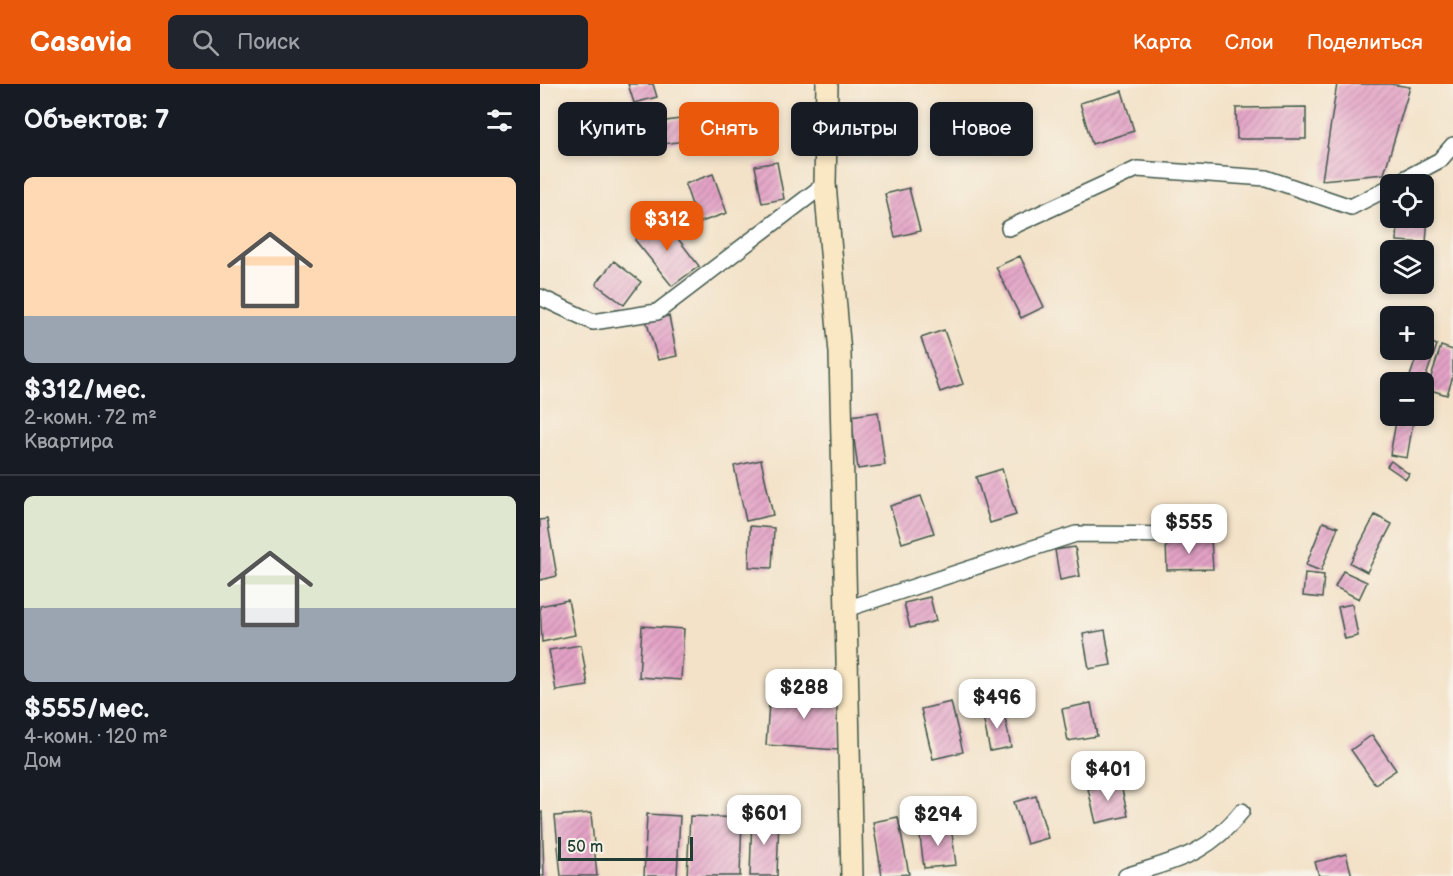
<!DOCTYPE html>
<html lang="ru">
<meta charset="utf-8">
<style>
:root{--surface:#171b24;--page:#20242c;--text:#f1f3f6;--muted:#9ea1a6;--line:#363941;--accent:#ea580c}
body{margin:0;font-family:"Balsamiq Sans",sans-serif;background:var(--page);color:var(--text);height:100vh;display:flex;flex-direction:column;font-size:22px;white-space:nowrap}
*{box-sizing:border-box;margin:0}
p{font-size:20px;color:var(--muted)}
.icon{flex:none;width:33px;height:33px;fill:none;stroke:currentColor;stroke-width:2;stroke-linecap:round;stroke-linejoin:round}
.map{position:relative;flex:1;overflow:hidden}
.drawer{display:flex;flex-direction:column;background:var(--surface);width:540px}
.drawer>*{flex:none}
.hud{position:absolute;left:18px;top:18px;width:570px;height:54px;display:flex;gap:12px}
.buttons{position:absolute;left:840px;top:90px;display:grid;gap:12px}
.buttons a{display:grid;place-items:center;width:54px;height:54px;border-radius:9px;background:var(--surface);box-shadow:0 3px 9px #0003;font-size:30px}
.scale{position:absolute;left:18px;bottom:15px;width:135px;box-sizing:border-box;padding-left:6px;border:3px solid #1f3d34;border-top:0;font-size:16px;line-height:21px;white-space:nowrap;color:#1f3d34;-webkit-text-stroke:4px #f7f3e8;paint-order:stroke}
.price{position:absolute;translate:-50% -51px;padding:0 14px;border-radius:12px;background:#fff;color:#222;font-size:20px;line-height:39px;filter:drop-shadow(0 2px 3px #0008)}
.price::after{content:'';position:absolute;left:50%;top:36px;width:18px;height:14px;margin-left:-9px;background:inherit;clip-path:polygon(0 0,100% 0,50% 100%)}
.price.selected{background:var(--accent);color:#fff}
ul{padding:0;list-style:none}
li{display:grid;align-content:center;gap:12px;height:318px;padding:0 24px}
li+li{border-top:2px solid var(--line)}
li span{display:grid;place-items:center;height:186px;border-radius:9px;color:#555}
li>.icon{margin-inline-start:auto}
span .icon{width:108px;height:108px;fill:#fffc;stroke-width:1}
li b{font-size:26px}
h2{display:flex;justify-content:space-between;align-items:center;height:72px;padding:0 24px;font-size:26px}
.tag{padding:0 21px;border-radius:9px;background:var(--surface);box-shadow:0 3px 9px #0003;font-size:21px;line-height:54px}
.tag.selected{background:var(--accent);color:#fff}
header{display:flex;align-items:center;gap:36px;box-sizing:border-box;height:84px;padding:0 30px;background:var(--accent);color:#fff}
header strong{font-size:28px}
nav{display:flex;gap:33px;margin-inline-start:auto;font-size:21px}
.search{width:420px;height:54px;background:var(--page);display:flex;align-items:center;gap:15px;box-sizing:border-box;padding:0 21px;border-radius:9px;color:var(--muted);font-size:22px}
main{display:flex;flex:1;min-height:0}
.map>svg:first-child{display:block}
.building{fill:url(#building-hatch)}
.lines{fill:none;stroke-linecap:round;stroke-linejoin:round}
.street-casing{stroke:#3f564a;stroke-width:18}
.secondary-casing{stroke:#3f564a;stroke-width:24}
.street{stroke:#fff;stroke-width:15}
.secondary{stroke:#fae7c3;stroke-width:21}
</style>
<header>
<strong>Casavia</strong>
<div class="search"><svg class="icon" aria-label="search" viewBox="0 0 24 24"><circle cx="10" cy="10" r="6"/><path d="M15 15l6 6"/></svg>Поиск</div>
<nav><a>Карта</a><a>Слои</a><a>Поделиться</a></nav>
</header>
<main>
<section class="drawer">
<h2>Объектов: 7<svg class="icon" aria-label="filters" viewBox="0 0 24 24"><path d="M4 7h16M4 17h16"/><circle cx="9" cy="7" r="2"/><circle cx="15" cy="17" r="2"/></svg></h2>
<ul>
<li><span style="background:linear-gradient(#ffd9b3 75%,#9aa5b1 0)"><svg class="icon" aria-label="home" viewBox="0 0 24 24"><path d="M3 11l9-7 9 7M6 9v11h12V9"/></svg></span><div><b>$312/мес.</b><p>2-комн. · 72 m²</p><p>Квартира</p></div></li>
<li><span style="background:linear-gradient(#dfe7d0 60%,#9aa5b1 0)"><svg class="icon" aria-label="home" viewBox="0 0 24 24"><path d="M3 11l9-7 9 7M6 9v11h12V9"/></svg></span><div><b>$555/мес.</b><p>4-комн. · 120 m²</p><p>Дом</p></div></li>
</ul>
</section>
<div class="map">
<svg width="913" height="792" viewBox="0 0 913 792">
<defs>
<pattern id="building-hatch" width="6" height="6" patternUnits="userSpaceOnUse" patternTransform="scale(1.5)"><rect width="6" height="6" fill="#e4a2c6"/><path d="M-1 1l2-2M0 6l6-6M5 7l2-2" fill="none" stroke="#b885a2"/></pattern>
</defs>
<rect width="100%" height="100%" fill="#f7f3e8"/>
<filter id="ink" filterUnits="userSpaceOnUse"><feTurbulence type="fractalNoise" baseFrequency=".0167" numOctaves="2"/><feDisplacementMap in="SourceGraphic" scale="12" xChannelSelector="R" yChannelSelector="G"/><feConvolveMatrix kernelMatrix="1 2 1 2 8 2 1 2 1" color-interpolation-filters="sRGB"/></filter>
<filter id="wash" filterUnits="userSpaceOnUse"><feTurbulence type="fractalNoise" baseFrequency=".008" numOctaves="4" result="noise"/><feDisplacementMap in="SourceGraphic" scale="24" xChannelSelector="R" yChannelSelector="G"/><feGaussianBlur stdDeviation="1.35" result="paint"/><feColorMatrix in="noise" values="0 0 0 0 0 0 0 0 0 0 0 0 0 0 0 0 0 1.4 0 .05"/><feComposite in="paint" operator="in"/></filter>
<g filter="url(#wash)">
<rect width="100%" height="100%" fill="#f3e2c8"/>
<g id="blocks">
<path class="building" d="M88 0H113L117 13 94 19Z
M797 0H850L870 3 844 90 782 96Z
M582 7 594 47 552 60 540 19Z
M766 23V55H697L696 24Z
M153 33 157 55 117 61 113 39Z
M237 78 244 115 222 119 215 82Z
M173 90 187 129 158 139 145 100Z
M369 104 380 147 355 153 345 110Z
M884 119H889L886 159 857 157 858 134H884Z
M122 134 159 182 132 202 95 156Z
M480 172 504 223 481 234 456 183Z
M74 177 101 198 84 221 56 200Z
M129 232 137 272 118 276 106 236Z
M404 246 423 300 400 308 381 254Z
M884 256 897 261 884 298H868L879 266H884Z
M901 262 913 266V292L907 311 887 305Z
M338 328 345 381 318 385 311 332Z
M857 332H874L867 374 850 371Z
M221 376 233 431 206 437 194 382Z
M851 377 869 390 866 395 847 382Z
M462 385 476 431 450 439 436 393Z
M381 412 394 449 362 459 350 422Z
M835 431 852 440 827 488 810 479Z
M7 435 17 492 0 496V436Z
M783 438 798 443 781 487 766 481Z
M210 442 234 444 232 484 209 483Z
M671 455 673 485 627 486 626 457Z
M535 463 540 492 520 496 515 466Z
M803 487 827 498 819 515 795 503Z
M765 489 784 491 782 514 763 512Z
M390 513 396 537 370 544 364 519Z
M28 516 35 551 2 558 0 522Z
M812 520 818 552 805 555 798 523Z
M102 542 144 545 141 596 99 593Z
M565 546 571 581 549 585 543 550Z
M41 561 48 602 16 607 9 566Z
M230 605 301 610 298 666 226 661Z
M411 618 423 668 393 675 381 625Z
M551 619 557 652 528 657 522 625Z
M463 624 471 663 450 667 442 628Z
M832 651 856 686 835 700 811 666Z
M580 697 588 732 556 739 548 705Z
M496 712 508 754 487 760 474 718Z
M2 728 4 792H0V729Z
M51 729 57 792H21L15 732Z
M107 730 140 732 137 792H104Z
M212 731 239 732 237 792H210Z
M150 732 202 734 200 792H147Z
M358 733 369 790 342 792 333 738Z
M411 741 416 781 384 784 379 745Z
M806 770 812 792H779L775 778Z"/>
</g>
</g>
<g filter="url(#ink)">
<use href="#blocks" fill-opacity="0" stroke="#3f564a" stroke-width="1.5"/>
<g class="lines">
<defs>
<path id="street" d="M855 100 900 76 913 61
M469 144 597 85 726 94 811 123 850 103
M0 213 53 238 117 228 285 100
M306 525 536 450 650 451
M586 792C638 775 666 772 702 727"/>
<path id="secondary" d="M287 0 285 100 300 269 312 792"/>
</defs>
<use href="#street" class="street-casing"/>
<use href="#secondary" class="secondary-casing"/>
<use href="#street" class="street"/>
<use href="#secondary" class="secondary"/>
</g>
</g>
</svg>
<div class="buttons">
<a><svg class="icon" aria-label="locate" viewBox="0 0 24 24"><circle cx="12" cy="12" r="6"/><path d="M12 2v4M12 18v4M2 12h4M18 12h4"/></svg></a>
<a><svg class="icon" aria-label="layers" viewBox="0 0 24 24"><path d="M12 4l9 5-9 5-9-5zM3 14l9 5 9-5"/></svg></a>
<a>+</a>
<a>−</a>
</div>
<div class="scale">50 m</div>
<b class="price selected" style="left:127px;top:168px">$312</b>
<b class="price" style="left:649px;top:471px">$555</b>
<b class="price" style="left:264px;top:636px">$288</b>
<b class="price" style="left:457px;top:646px">$496</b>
<b class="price" style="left:568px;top:718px">$401</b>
<b class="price" style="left:224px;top:762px">$601</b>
<b class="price" style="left:398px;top:763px">$294</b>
<div class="hud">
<a class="tag">Купить</a>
<a class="tag selected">Снять</a>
<a class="tag">Фильтры</a>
<a class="tag">Новое</a>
</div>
</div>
</main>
